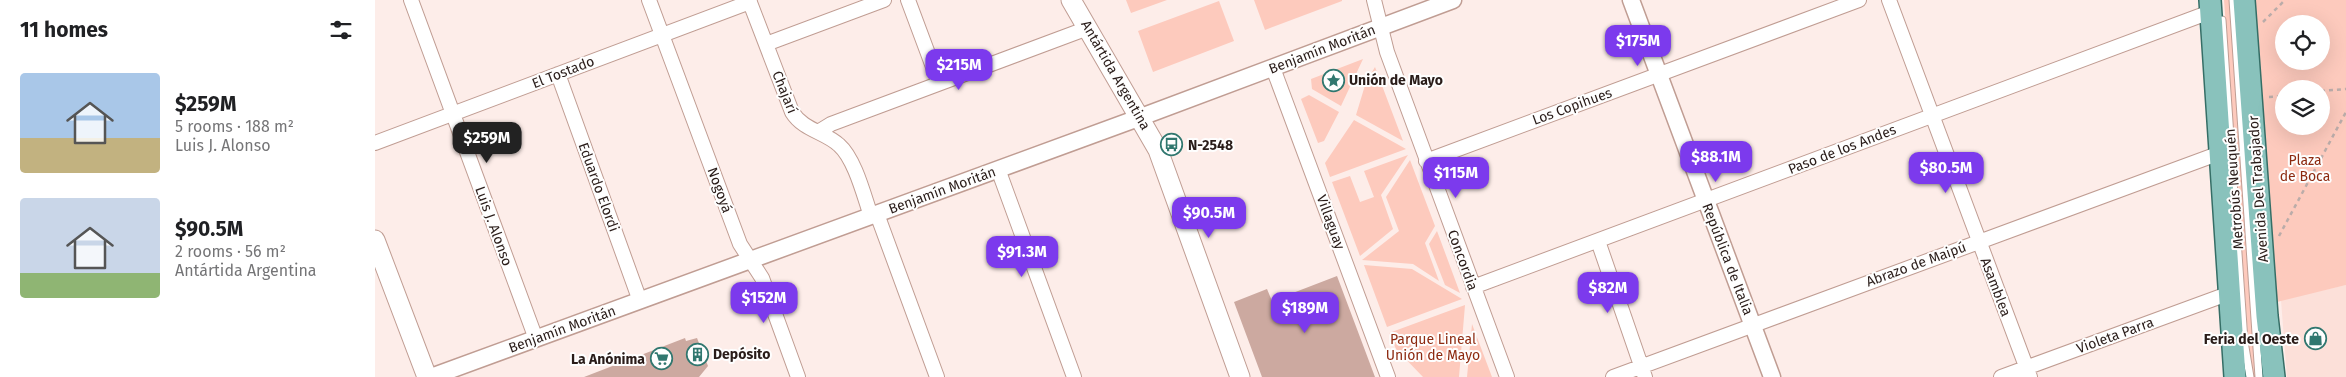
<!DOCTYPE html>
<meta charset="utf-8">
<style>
:root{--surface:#fff;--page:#f6f6f6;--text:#202124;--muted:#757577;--accent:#7c3aed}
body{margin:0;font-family:"Fira Sans",sans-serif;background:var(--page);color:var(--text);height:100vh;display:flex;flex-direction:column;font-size:19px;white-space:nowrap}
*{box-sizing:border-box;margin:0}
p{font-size:16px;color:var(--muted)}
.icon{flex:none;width:28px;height:28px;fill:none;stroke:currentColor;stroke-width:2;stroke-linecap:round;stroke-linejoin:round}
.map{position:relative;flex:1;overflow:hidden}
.panel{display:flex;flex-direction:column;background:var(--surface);width:375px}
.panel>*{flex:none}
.controls{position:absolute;left:1900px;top:15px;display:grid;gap:10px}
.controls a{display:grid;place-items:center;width:55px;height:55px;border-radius:50%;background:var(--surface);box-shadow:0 5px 20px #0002;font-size:25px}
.price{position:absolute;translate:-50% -42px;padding:0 11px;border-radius:10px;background:var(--accent);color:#fff;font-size:16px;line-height:32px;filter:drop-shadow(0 1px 2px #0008)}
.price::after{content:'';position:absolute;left:50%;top:30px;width:15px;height:11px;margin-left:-8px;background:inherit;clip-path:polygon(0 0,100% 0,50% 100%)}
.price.active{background:#222;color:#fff}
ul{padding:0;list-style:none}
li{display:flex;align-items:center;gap:15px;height:125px;padding:0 20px}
li span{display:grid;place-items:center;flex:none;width:140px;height:100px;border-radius:5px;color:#555}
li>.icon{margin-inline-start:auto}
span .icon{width:60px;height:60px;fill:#fffc;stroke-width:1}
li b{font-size:21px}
h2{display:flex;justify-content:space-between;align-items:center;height:60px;padding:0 20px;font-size:21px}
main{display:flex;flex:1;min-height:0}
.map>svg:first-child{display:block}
.built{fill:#fce0d9}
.green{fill:#fdcabd;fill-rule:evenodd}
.building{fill:#cca9a0}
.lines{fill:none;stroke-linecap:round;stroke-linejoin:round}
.service-casing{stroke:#c09d93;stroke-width:9}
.minor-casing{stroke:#c09d93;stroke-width:16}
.tertiary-casing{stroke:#c09d93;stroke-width:19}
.secondary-casing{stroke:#c09d93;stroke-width:21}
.primary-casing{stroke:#356e66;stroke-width:24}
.path{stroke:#bbaca9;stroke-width:2.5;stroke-dasharray:4 4;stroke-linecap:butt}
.service{stroke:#fff;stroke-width:7}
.minor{stroke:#fff;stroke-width:14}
.tertiary{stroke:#fff;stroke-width:16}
.secondary{stroke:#fff;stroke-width:19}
.primary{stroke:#89c2bc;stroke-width:21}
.labels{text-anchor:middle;stroke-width:4;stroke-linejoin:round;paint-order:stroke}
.street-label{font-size:14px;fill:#291c19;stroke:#fefefe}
.poi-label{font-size:14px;font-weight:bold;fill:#291c19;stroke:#fefefe;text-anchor:start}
.park-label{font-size:14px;fill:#8d2a10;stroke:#fefefe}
</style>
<main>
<section class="panel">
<h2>11 homes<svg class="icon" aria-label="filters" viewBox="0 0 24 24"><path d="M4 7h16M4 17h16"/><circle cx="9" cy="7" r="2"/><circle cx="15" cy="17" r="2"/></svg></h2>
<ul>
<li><span style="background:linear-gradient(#a9c7e8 65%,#c2b280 0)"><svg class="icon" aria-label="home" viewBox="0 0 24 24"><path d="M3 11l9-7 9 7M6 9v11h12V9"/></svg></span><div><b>$259M</b><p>5 rooms · 188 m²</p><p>Luis J. Alonso</p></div></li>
<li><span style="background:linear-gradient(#c9d6e8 75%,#8fb573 0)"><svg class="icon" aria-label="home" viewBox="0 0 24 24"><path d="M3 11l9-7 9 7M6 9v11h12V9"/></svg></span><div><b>$90.5M</b><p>2 rooms · 56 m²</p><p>Antártida Argentina</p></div></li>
</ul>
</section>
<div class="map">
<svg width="1971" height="377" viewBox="0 0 1971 377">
<rect width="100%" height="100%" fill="#fdede9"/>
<path class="built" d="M1971 285V377H1912L1906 300Z"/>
<path class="green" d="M751 0H792L756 13Z
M879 0H967V1L890 30Z
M1849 0H1855L1880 377H1878L1873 336Z
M1875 0H1971V285L1898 303ZM1909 24H1946V61H1909ZM1909 89H1946V126H1909Z
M844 1 859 41 778 72 763 31Z
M988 59 966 106 937 89 936 79Z
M1000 67 1028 141 981 115 991 82Z
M934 95 964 112 949 141 943 143 926 99Z
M979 120 1031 149 955 177 950 163Z
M1033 155 1006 195 1018 229 985 256 957 182 975 176 985 202 999 197 989 171Z
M1035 160 1060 226 1050 243 1064 281 1038 264 987 260 1024 231 1011 197Z
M1062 231 1085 293 1070 285 1054 244Z
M989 265 1037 269 1087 299 1012 327Z
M1090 305 1084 377H1048L1021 349 1014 333Z
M1097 324 1117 377H1092Z"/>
<path class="building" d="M962 276 1000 377H887L859 302 892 289 897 301Z
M310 338 311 341 322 338 333 366 324 377H209Z"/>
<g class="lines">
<defs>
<path id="service" d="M1858 0 1884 377
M1847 20 1869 341 1875 377"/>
<path id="minor" d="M36 0 161 339
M274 0 365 244 387 278 423 377
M374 0 417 112C428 130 450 132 464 145 480 159 489 196 496 216
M533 0 564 83
M999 0 1012 52 1132 377
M1514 0 1655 377
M391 44 509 0
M898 68 1013 377
M183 74 265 301
M443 132 456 124 713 28
M0 143 375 2
M1051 161 1484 0
M623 169 699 377
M502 214 562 377
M1223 241 1270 377
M1098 287 1835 12
M1238 377 1845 153
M1626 377 1855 293"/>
<path id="tertiary" d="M1256 0 1397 377
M56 377 766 117 1078 0"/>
<path id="secondary" d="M696 0 783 150 865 377
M0 240 52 377"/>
<path id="primary" d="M1835 0 1860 377
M1869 0 1892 316 1899 377"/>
</defs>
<use href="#service" class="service-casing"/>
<use href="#minor" class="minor-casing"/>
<use href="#tertiary" class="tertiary-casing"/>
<use href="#secondary" class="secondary-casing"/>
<use href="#primary" class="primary-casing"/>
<path class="path" d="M1888 22 1910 0
M1946 91 1971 89
M1894 97 1909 96
M1904 236 1971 112"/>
<use href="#service" class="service"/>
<use href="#minor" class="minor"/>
<use href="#tertiary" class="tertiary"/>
<use href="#secondary" class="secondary"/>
<use href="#primary" class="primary"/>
</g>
<defs>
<symbol id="sight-ring" viewBox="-11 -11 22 22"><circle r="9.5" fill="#fefefe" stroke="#30776f" stroke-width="1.5"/><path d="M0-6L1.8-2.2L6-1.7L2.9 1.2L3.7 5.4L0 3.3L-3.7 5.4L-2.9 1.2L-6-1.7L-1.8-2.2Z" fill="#30776f"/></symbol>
<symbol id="bus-ring" viewBox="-11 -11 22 22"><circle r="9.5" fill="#fefefe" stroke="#30776f" stroke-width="1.5"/><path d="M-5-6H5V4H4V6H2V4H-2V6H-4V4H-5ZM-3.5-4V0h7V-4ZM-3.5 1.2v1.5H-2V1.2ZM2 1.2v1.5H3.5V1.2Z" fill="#30776f"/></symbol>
<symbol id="shop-ring" viewBox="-11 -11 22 22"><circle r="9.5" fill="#fefefe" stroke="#30776f" stroke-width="1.5"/><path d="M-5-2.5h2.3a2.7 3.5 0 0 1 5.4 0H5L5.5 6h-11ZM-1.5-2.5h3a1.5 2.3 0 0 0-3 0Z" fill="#30776f"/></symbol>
<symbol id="building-ring" viewBox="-11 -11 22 22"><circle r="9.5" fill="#fefefe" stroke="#30776f" stroke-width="1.5"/><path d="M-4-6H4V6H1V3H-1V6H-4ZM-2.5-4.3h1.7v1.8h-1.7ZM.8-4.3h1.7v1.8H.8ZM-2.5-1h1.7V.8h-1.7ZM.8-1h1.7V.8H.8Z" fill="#30776f"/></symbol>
<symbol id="supermarket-ring" viewBox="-11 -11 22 22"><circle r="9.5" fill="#fefefe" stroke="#30776f" stroke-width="1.5"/><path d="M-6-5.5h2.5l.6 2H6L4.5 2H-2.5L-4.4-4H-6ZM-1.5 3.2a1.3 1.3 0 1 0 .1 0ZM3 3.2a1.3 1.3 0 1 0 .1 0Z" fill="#30776f"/></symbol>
</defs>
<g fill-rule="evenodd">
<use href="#sight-ring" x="946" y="68" width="25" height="25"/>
<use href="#bus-ring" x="784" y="132" width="25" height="25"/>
<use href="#shop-ring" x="1928" y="326" width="25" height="25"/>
<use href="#building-ring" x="310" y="342" width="25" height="25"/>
<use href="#supermarket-ring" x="274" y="346" width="25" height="25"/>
</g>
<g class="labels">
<g class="street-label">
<text transform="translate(947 49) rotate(-21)" y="5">Benjamín Moritán</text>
<text transform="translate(188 72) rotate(-21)" y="5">El Tostado</text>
<text transform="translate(741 75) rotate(60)" y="5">Antártida Argentina</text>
<text transform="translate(410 92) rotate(68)" y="5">Chajarí</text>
<text transform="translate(1197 106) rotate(-20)" y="5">Los Copihues</text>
<text transform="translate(1467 149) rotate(-21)" y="5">Paso de los Andes</text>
<text transform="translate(224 187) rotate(70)" y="5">Eduardo Elordi</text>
<text transform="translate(1859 189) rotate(-94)" y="5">Metrobús Neuquén</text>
<text transform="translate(1883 189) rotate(-94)" y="5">Avenida Del Trabajador</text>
<text transform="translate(345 190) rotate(70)" y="5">Nogoyá</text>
<text transform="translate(567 190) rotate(-20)" y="5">Benjamín Moritán</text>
<text transform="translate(956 222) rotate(70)" y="5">Villaguay</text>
<text transform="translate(119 226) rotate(70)" y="5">Luis J. Alonso</text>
<text transform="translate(1353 259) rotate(69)" y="5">República de Italia</text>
<text transform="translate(1088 260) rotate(70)" y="5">Concordia</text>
<text transform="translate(1541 264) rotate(-20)" y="5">Abrazo de Maipú</text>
<text transform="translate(1621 287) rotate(69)" y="5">Asamblea</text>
<text transform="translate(187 329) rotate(-20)" y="5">Benjamín Moritán</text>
<text transform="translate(1740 335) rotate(-20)" y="5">Violeta Parra</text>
</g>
<g class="poi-label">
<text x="974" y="85">Unión de Mayo</text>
<text x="813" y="150">N-2548</text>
<text x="1924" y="344" text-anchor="end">Feria del Oeste</text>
<text x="338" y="359">Depósito</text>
<text x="270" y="364" text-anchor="end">La Anónima</text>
</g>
<g class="park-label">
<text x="1930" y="165">Plaza<tspan x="1930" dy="16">de Boca</tspan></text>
<text x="1058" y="344">Parque Lineal<tspan x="1058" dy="16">Unión de Mayo</tspan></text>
</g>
</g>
</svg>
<div class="controls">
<a><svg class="icon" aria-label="locate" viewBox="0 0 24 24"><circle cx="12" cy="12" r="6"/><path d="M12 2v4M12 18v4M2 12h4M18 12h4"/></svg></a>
<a><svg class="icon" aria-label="layers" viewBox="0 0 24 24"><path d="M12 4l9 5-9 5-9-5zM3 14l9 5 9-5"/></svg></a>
</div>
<b class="price" style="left:1263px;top:67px">$175M</b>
<b class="price" style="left:584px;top:91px">$215M</b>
<b class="price active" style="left:112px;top:164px">$259M</b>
<b class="price" style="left:1341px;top:183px">$88.1M</b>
<b class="price" style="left:1571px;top:194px">$80.5M</b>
<b class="price" style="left:1081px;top:199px">$115M</b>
<b class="price" style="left:834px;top:239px">$90.5M</b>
<b class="price" style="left:647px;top:278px">$91.3M</b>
<b class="price" style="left:1233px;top:314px">$82M</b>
<b class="price" style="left:389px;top:324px">$152M</b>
<b class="price" style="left:930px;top:334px">$189M</b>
</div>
</main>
